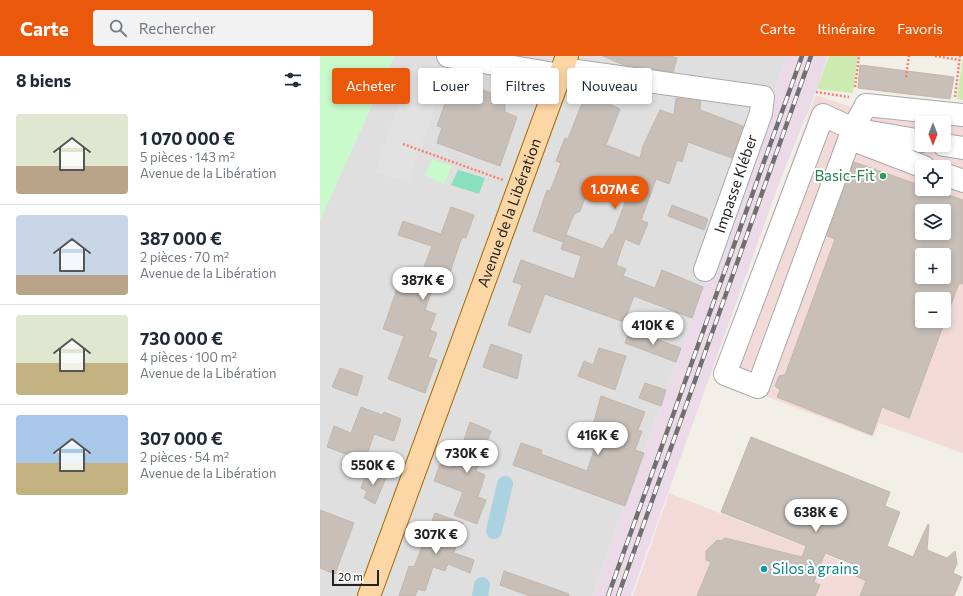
<!DOCTYPE html>
<html lang="fr">
<meta charset="utf-8">
<style>
:root{--surface:#fff;--page:#f2f2f3;--text:#1f2937;--muted:#747a83;--line:#e0e1e3;--accent:#ea580c}
body{margin:0;font-family:Commissioner,sans-serif;background:var(--page);color:var(--text);height:100vh;display:flex;flex-direction:column;font-size:15px;white-space:nowrap}
*{box-sizing:border-box;margin:0}
p{font-size:13px;color:var(--muted)}
.icon{flex:none;width:22px;height:22px;fill:none;stroke:currentColor;stroke-width:2;stroke-linecap:round;stroke-linejoin:round}
.map{position:relative;flex:1;overflow:hidden}
.panel{display:flex;flex-direction:column;background:var(--surface);width:320px}
.panel>*{flex:none}
.hud{position:absolute;left:12px;top:12px;width:380px;height:36px;display:flex;gap:8px}
.needle{width:26px;rotate:180deg}
.fabs{position:absolute;left:595px;top:60px;display:grid;gap:8px}
.fabs a{display:grid;place-items:center;width:36px;height:36px;border-radius:4px;background:var(--surface);box-shadow:0 2px 6px #0003;font-size:20px}
.scale{position:absolute;left:12px;bottom:10px;width:47px;box-sizing:border-box;padding-left:4px;border:2px solid #222;border-top:0;font-size:11px;line-height:14px;white-space:nowrap;color:#222;-webkit-text-stroke:3px #fff;paint-order:stroke}
.price{position:absolute;translate:-50% -34px;padding:0 9px;border-radius:14px;background:#fff;color:#222;font-size:13px;line-height:26px;filter:drop-shadow(0 1px 2px #0008)}
.price::after{content:'';position:absolute;left:50%;top:24px;width:12px;height:9px;margin-left:-6px;background:inherit;clip-path:polygon(0 0,100% 0,50% 100%)}
.price.active{background:var(--accent);color:#fff}
ul{padding:0;list-style:none}
li{display:flex;align-items:center;gap:12px;height:100px;padding:0 16px}
li+li{border-top:1px solid var(--line)}
li span{display:grid;place-items:center;flex:none;width:112px;height:80px;border-radius:4px;color:#555}
li>.icon{margin-inline-start:auto}
span .icon{width:48px;height:48px;fill:#fffc;stroke-width:1}
li b{font-size:17px}
h2{display:flex;justify-content:space-between;align-items:center;height:48px;padding:0 16px;font-size:17px}
.tag{padding:0 14px;border-radius:4px;background:var(--surface);box-shadow:0 2px 6px #0003;font-size:14px;line-height:36px}
.tag.active{background:var(--accent);color:#fff}
header{display:flex;align-items:center;gap:24px;box-sizing:border-box;height:56px;padding:0 20px;background:var(--accent);color:#fff}
header strong{font-size:19px}
nav{display:flex;gap:22px;margin-inline-start:auto;font-size:14px}
.search{width:280px;height:36px;background:var(--page);display:flex;align-items:center;gap:10px;box-sizing:border-box;padding:0 14px;border-radius:4px;color:var(--muted);font-size:15px}
main{display:flex;flex:1;min-height:0}
.map>svg:first-child{display:block}
.residential{fill:#e0dfdf}
.commercial{fill:#f2dad9;fill-rule:evenodd}
.industrial{fill:#ebdbe8}
.grass{fill:#cdebb0}
.park{fill:#c8facc}
.pitch{fill:#88e0be}
.parking{fill:#e2e2e2}
.lines{fill:none;stroke-linecap:round;stroke-linejoin:round}
.canal{stroke:#aad3df;stroke-width:16}
.building{fill:#c7bfb8;stroke:#c4b6ab;fill-rule:evenodd}
.minor-casing{stroke:#a9a9a9;stroke-width:24}
.major-casing{stroke:#a06b00;stroke-width:24}
.path{stroke:#fa8072;stroke-width:2.5;stroke-dasharray:2 2;stroke-linecap:butt}
.minor{stroke:#fff;stroke-width:22}
.major{stroke:#fcd6a4;stroke-width:22}
.rail-casing{stroke:#707070;stroke-width:4.5}
.rail{stroke:#fff;stroke-width:3;stroke-dasharray:9;stroke-linecap:butt}
.leisure-dot{fill:#2e9e5b;stroke:#fff;stroke-width:1.5}
.culture-dot{fill:#0f9aa8;stroke:#fff;stroke-width:1.5}
.labels{text-anchor:middle;stroke-width:4;stroke-linejoin:round;paint-order:stroke}
.leisure-label{font-size:15px;fill:#27864d;stroke:#fff;text-anchor:end}
.street-label{font-size:15px;fill:#222;stroke:#fff}
.culture-label{font-size:15px;fill:#0d838f;stroke:#fff;text-anchor:start}
</style>
<header>
<strong>Carte</strong>
<div class="search"><svg class="icon" aria-label="search" viewBox="0 0 24 24"><circle cx="10" cy="10" r="6"/><path d="M15 15l6 6"/></svg>Rechercher</div>
<nav><a>Carte</a><a>Itinéraire</a><a>Favoris</a></nav>
</header>
<main>
<section class="panel">
<h2>8 biens<svg class="icon" aria-label="filters" viewBox="0 0 24 24"><path d="M4 7h16M4 17h16"/><circle cx="9" cy="7" r="2"/><circle cx="15" cy="17" r="2"/></svg></h2>
<ul>
<li><span style="background:linear-gradient(#dfe7d0 65%,#b9a48a 0)"><svg class="icon" aria-label="home" viewBox="0 0 24 24"><path d="M3 11l9-7 9 7M6 9v11h12V9"/></svg></span><div><b>1 070 000 €</b><p>5 pièces · 143 m²</p><p>Avenue de la Libération</p></div></li>
<li><span style="background:linear-gradient(#c9d6e8 75%,#b9a48a 0)"><svg class="icon" aria-label="home" viewBox="0 0 24 24"><path d="M3 11l9-7 9 7M6 9v11h12V9"/></svg></span><div><b>387 000 €</b><p>2 pièces · 70 m²</p><p>Avenue de la Libération</p></div></li>
<li><span style="background:linear-gradient(#dfe7d0 60%,#c2b280 0)"><svg class="icon" aria-label="home" viewBox="0 0 24 24"><path d="M3 11l9-7 9 7M6 9v11h12V9"/></svg></span><div><b>730 000 €</b><p>4 pièces · 100 m²</p><p>Avenue de la Libération</p></div></li>
<li><span style="background:linear-gradient(#a9c7e8 60%,#c2b280 0)"><svg class="icon" aria-label="home" viewBox="0 0 24 24"><path d="M3 11l9-7 9 7M6 9v11h12V9"/></svg></span><div><b>307 000 €</b><p>2 pièces · 54 m²</p><p>Avenue de la Libération</p></div></li>
</ul>
</section>
<div class="map">
<svg width="643" height="540" viewBox="0 0 643 540">
<rect width="100%" height="100%" fill="#f2efe9"/>
<path class="residential" d="M74 0H467L449 47 272 540H0V164Z"/>
<path class="commercial" d="M496 39 551 58 618 67H602V89H624V68L643 70V397L559 367 553 381 393 320ZM602 111H624V133H602ZM602 155H624V177H602ZM602 199H624V221H602ZM602 243H624V265H602Z
M349 437 610 540H313Z"/>
<path class="industrial" d="M467 0H508L496 36 461 122 311 540H272L449 47Z"/>
<path class="grass" d="M509 0H538L533 37 497 33Z
M643 0V44L637 43Z"/>
<path class="park" d="M0 0H74L0 164Z
M112 103 132 110 124 128 105 119Z"/>
<path class="pitch" d="M138 114 165 122 159 138 131 129Z"/>
<path class="parking" d="M92 9 128 16 88 126 55 116Z"/>
<g class="lines">
<path class="canal" d="M174 475 185 428
M160 540 162 529"/>
</g>
<path class="building" d="M283 0H351L357 2 353 16 304 9Z
M540 9 634 21 630 43 538 32Z
M138 25 182 41 185 45V56L197 61 180 110 117 87 122 71 117 70 131 31 136 32Z
M266 37 300 53 286 89 320 102 323 90 340 54 354 59 356 42 381 45 380 54 423 70 412 102 368 86 362 106 357 104 349 128 336 123 321 164 328 167 319 189 305 183 296 209 306 213 303 220 335 232 342 214 383 231 372 262 314 240 304 266 225 238 210 277 188 269 202 229 193 226 201 204 254 223 261 200 241 193 246 179 283 193 291 178 293 179 310 133 285 123 276 146 265 142 260 155 254 158 243 186 213 175 227 134 230 135 241 107 236 105 245 82 248 83Z
M534 106 602 130V133H611L643 144V228L639 227 589 362 562 351 552 379 457 341 460 334 455 330 459 320 465 319 515 183 507 180ZM602 155H624V177H602ZM602 199H624V221H602ZM602 243H624V265H602Z
M352 149 388 163 384 174 348 160Z
M131 151 154 159 146 182 142 181 129 219 119 215 105 254 116 258 110 274 117 277 108 301 117 304 105 337 68 323 84 280 63 273 77 233 85 236 92 216 101 219 112 190 78 179 83 165 121 178Z
M310 274 361 292 356 306 305 287Z
M171 288 202 299 197 323 163 311Z
M279 292 306 300 295 334 258 320 264 305 273 309Z
M20 312 43 320 37 340 12 331Z
M325 327 346 334 341 350 319 342Z
M281 340 325 356 318 374 322 375 315 394 324 397 305 450 193 409 201 387 222 394 221 398 267 415 279 379 271 376Z
M41 351 62 359 64 356 81 363 74 385 54 378 45 405 7 391 14 370 31 377Z
M150 366 171 375 156 415 165 419 158 441 166 444 157 468 134 459 143 436 114 425 120 408 131 412 139 389 142 390Z
M431 381 570 436 565 450 580 456 567 490 593 501 608 468 609 469 607 494 627 502 635 495 637 507 633 517 642 521 634 540H540L546 525 536 520 540 511 505 497 494 526 500 529 495 540H377L391 506 386 504V495L397 484 401 485 405 482 482 501 486 490 401 456Z
M47 415 66 422 55 448 44 442 47 435 41 432Z
M0 454 34 467 15 518 0 512Z
M115 457 143 467 134 497 154 504 150 517 128 508 125 515 113 511 105 535 98 533 95 540H79L89 510 94 511Z
M184 515 249 538 248 540H210L180 529Z"/>
<g class="lines">
<defs>
<path id="minor" d="M128 0 240 19
M242 13 443 41 441 57 385 214
M531 83 604 111
M602 85 533 73 503 59 405 318 438 331 533 73 546 49 643 59
M624 89 643 92
M624 118 643 125"/>
<g id="major">
<path id="s1" d="M49 540 247 0"/>
</g>
</defs>
<use href="#minor" class="minor-casing"/>
<use href="#major" class="major-casing"/>
<path class="path" d="M615 0 640 4
M586 21 589 0
M535 31 539 0
M496 36 529 41
M635 41 640 0
M83 88 183 124"/>
<use href="#minor" class="minor"/>
<use href="#major" class="major"/>
<defs>
<path id="rail" d="M288 540 482 0
M298 540 491 0"/>
</defs>
<use href="#rail" class="rail-casing"/>
<use href="#rail" class="rail"/>
</g>
<circle class="leisure-dot" cx="563" cy="120" r="4"/>
<circle class="culture-dot" cx="444" cy="513" r="4"/>
<g class="labels">
<g class="leisure-label">
<text x="555" y="125">Basic-Fit</text>
</g>
<g class="street-label">
<text transform="translate(416 128) rotate(-71)" y="5">Impasse Kléber</text>
<text dy="5" stroke="none"><textPath href="#s1" startOffset="408">Avenue de la Libération</textPath></text>
</g>
<g class="culture-label">
<text x="452" y="518">Silos à grains</text>
</g>
</g>
</svg>
<div class="fabs">
<a><svg class="needle" viewBox="-14 -14 28 28"><path d="M0-13l5 13h-10z" fill="#e53935"/><path d="M0 13l5-13h-10z" fill="#747a83"/></svg></a>
<a><svg class="icon" aria-label="locate" viewBox="0 0 24 24"><circle cx="12" cy="12" r="6"/><path d="M12 2v4M12 18v4M2 12h4M18 12h4"/></svg></a>
<a><svg class="icon" aria-label="layers" viewBox="0 0 24 24"><path d="M12 4l9 5-9 5-9-5zM3 14l9 5 9-5"/></svg></a>
<a>+</a>
<a>−</a>
</div>
<div class="scale">20 m</div>
<b class="price active" style="left:295px;top:154px">1.07M €</b>
<b class="price" style="left:103px;top:245px">387K €</b>
<b class="price" style="left:333px;top:290px">410K €</b>
<b class="price" style="left:278px;top:400px">416K €</b>
<b class="price" style="left:147px;top:418px">730K €</b>
<b class="price" style="left:53px;top:430px">550K €</b>
<b class="price" style="left:496px;top:477px">638K €</b>
<b class="price" style="left:116px;top:499px">307K €</b>
<div class="hud">
<a class="tag active">Acheter</a>
<a class="tag">Louer</a>
<a class="tag">Filtres</a>
<a class="tag">Nouveau</a>
</div>
</div>
</main>
